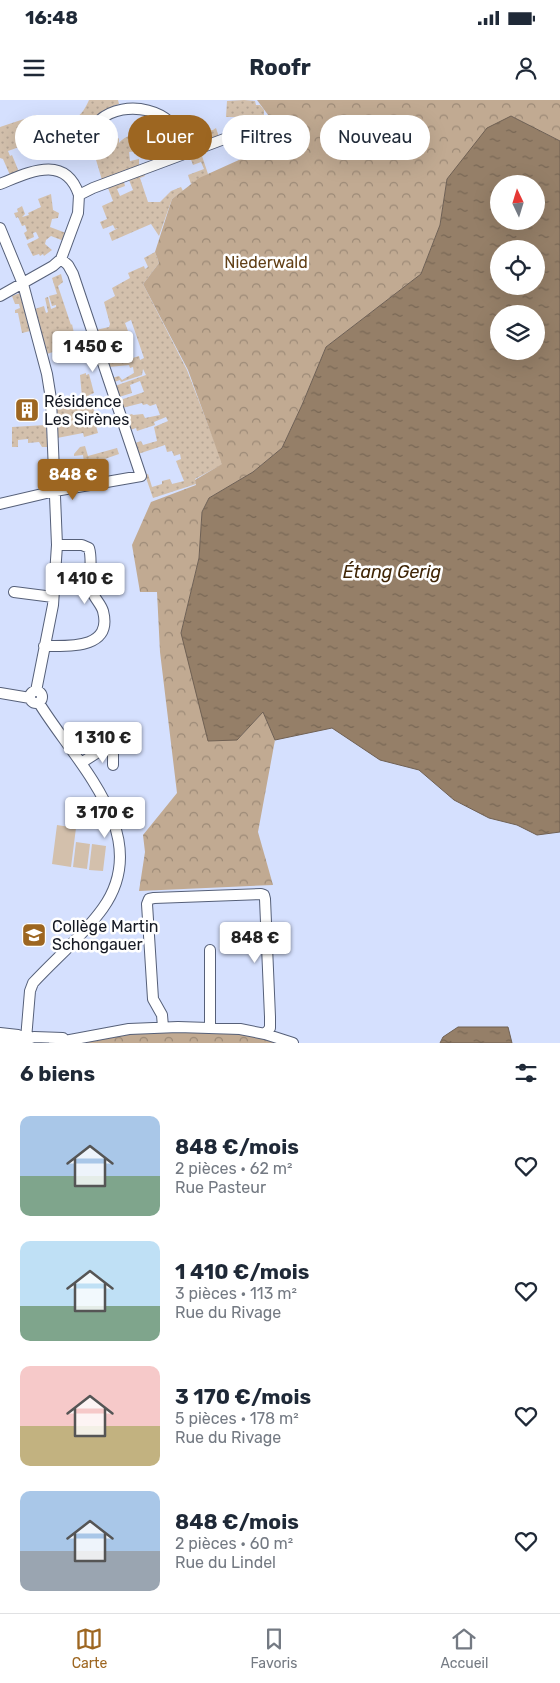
<!DOCTYPE html>
<html lang="fr">
<meta charset="utf-8">
<style>
:root{--surface:#fff;--page:#f6f6f7;--text:#1f2937;--muted:#747a83;--line:#e0e1e3;--accent:#9d6621}
body{margin:0;font-family:Rubik,sans-serif;background:var(--page);color:var(--text);height:100vh;display:flex;flex-direction:column;font-size:19px;white-space:nowrap}
*{box-sizing:border-box;margin:0}
p{font-size:16px;color:var(--muted)}
.icon{flex:none;width:28px;height:28px;fill:none;stroke:currentColor;stroke-width:2;stroke-linecap:round;stroke-linejoin:round}
.map{position:relative;height:943px;overflow:hidden}
.sheet{display:flex;flex-direction:column;background:var(--surface);flex:1}
.sheet>*{flex:none}
.guide{position:absolute;left:15px;top:15px;width:530px;height:45px;display:flex;gap:10px}
.needle{width:32px;rotate:356deg}
.controls{position:absolute;left:490px;top:75px;display:grid;gap:10px}
.controls a{display:grid;place-items:center;width:55px;height:55px;border-radius:50%;background:var(--surface);box-shadow:0 5px 20px #0002;font-size:25px}
.price{position:absolute;translate:-50% -42px;padding:0 11px;border-radius:5px;background:#fff;color:#222;font-size:16px;line-height:32px;filter:drop-shadow(0 1px 2px #0008)}
.price::after{content:'';position:absolute;left:50%;top:30px;width:15px;height:11px;margin-left:-8px;background:inherit;clip-path:polygon(0 0,100% 0,50% 100%)}
.price.selected{background:var(--accent);color:#fff}
ul{padding:0;list-style:none}
li{display:flex;align-items:center;gap:15px;height:125px;padding:0 20px}
li span{display:grid;place-items:center;flex:none;width:140px;height:100px;border-radius:10px;color:#555}
li>.icon{margin-inline-start:auto}
span .icon{width:60px;height:60px;fill:#fffc;stroke-width:1}
li b{font-size:21px}
h2{display:flex;justify-content:space-between;align-items:center;height:60px;padding:0 20px;font-size:21px}
.pill{padding:0 18px;border-radius:22px;background:var(--surface);box-shadow:0 5px 20px #0002;font-size:18px;line-height:45px}
.pill.selected{background:var(--accent);color:#fff}
.status{display:flex;justify-content:space-between;align-items:center;height:35px;padding:0 25px;background:var(--surface);direction:ltr}
.status svg{height:14px;fill:currentColor}
header{display:flex;justify-content:space-between;align-items:center;height:65px;padding:0 20px;background:var(--surface);font-size:22px;font-weight:700}
.tabs{display:flex;justify-content:space-around;align-items:center;height:70px;border-top:1px solid var(--line);background:var(--surface);font-size:14px;color:var(--muted)}
.tabs a{display:grid;justify-items:center;gap:2px}
.tabs .selected{color:var(--accent)}
.map>svg:first-child{display:block}
.green{fill:url(#green-dots)}
.forest{fill:url(#forest-crowns)}
.pitch{fill:#d3c0ac}
.water{fill:url(#water-ripples);stroke:#6f6053;fill-rule:evenodd}
.lines{fill:none;stroke-linecap:round;stroke-linejoin:round}
.minor-casing{stroke:#566079;stroke-width:12}
.minor{stroke:#fff;stroke-width:10}
.labels{text-anchor:middle;stroke-width:5;stroke-linejoin:round;paint-order:stroke}
.park-label{font-size:16px;fill:#624017;stroke:#fff}
.poi-label{font-size:16px;fill:#151923;stroke:#fff;text-anchor:start}
.water-label{font-size:18px;font-style:italic;fill:#402607;stroke:#fff}
</style>
<div class="status"><b>16:48</b><svg viewBox="0 0 49 12"><path d="M0 12V9h3v3zM5 12V6h3v6zM10 12V3h3v9zM15 12V0h3v12zM26 1h20v11H26zM47 4h2v5h-2z"/></svg></div>
<header><svg class="icon" aria-label="menu" viewBox="0 0 24 24"><path d="M4 6h16M4 12h16M4 18h16"/></svg>Roofr<svg class="icon" aria-label="person" viewBox="0 0 24 24"><circle cx="12" cy="8" r="4"/><path d="M4 21q1-7 8-7t8 7"/></svg></header>
<div class="map">
<svg width="560" height="943" viewBox="0 0 560 943">
<defs>
<pattern id="green-dots" width="8" height="8" patternUnits="userSpaceOnUse" patternTransform="scale(1.25)"><rect width="8" height="8" fill="#d3c0ac"/><path d="M2 2h.1M6 6h.1" fill="none" stroke="#b4a494" stroke-width="1.8" stroke-linecap="round"/></pattern>
<pattern id="forest-crowns" width="20" height="18" patternUnits="userSpaceOnUse" patternTransform="scale(1.25)"><rect width="20" height="18" fill="#c1aa92"/><path d="M2 6a3 3 0 1 1 6 0M12 15a3 3 0 1 1 6 0" fill="none" stroke="#9c8a77"/></pattern>
<pattern id="water-ripples" width="26" height="14" patternUnits="userSpaceOnUse" patternTransform="scale(1.25)"><rect width="26" height="14" fill="#957f68"/><path d="M2 4q2-2 4 0t4 0M15 11q2-2 4 0t4 0" fill="none" stroke="#786755"/></pattern>
</defs>
<rect width="100%" height="100%" fill="#d5e0fe"/>
<path class="green" d="M89 0H118L119 4C99 10 96 19 85 36L55 34 8 51 10 56 12 55 19 72 10 75 3 59 0 58V27L36 15H40L55 27C72 21 81 19 89 0Z
M244 0 255 1 256 5H260L264 10V17H226L227 1Z
M110 28 119 39V43C129 32 143 31 149 47L138 48 137 51 129 52 130 61 139 59V65L102 80 94 53 100 52 101 45H103L108 34 111 35 112 33 107 31Z
M216 28 219 37 184 48 185 31 213 30Z
M157 30 161 44 167 54 156 59 148 38Z
M201 53 208 74 191 84 188 75 204 69 201 62 193 65 190 57Z
M144 74 145 76 140 78 148 102H160L171 91 181 87 183 91 172 99 159 136 151 124 112 141 109 133 118 128 115 129 113 125 103 129 100 122 107 119 102 106 113 101 108 88 124 82 125 86 117 89 120 96 133 90 129 80Z
M51 94 53 110 59 113 58 118 52 119 50 127 66 133 64 141 51 136 46 140 45 144 52 150 44 156 43 154 40 156 39 154 33 156 27 144 39 138 36 132 33 133 34 137 27 140 24 133 27 131 25 125 22 126 18 117 16 118 14 113 18 112 17 109 22 106 25 114 22 117 29 115 28 113 41 107 38 99Z
M155 152 159 163 143 184 187 270 223 364 195 379 196 384 153 398 145 375 148 374 152 387 162 384V381L170 379 172 384 184 381 176 361 181 359 180 354 174 356 172 351 167 352 165 345 138 354 135 343 141 341 143 345 157 341 154 327 168 321 166 317 154 322 155 325 137 331 136 328 130 330 125 316 132 314 133 315 143 314 145 318 160 315 156 304 150 306 147 304 143 305 142 303 122 308 120 300 144 292 140 281 130 285 132 293 119 297 115 286 146 275 143 269 142 275 121 282 120 280 114 282 112 278 119 276 122 280 134 273 133 267 130 268 129 265 109 267 104 253 111 250 114 259 124 256 126 260 139 256 140 260 144 258 131 220 125 223 129 234 122 237 120 232 116 233 118 240 102 246 96 230 109 227 110 224 104 202 115 196 112 188 130 178 128 173 144 166 145 169 148 167 144 158Z
M61 174 63 182 58 186 71 225 72 224 75 238 89 234 90 239 47 254 35 209 44 206 46 213 48 212 45 198 48 197 51 209 56 207V205L52 206 49 196 57 194 52 178Z
M20 193 30 231 22 233 18 213H15V210L20 208 19 204H15L12 196Z
M86 273V275L89 274 94 293 89 295 95 314 93 315 98 333 84 337 83 333 57 338 56 309 78 305V298L82 297 80 275Z
M46 325 48 347H42L39 342 28 343V339L18 340V347H12V327Z
M85 346 88 356 117 348 119 354 99 361 104 378 79 383 78 378 86 376 83 355 74 356V354L80 347Z"/>
<path class="forest" d="M257 0H560V41L511 16 447 79 440 125 421 174 326 247 302 305 282 348 253 372 209 398 202 412 199 458 181 533 237 640 263 612 275 640 258 732 273 785 139 791 145 752 143 735 177 693 160 552 157 492H140L132 445 151 402 196 385 195 380 222 364 188 270 143 184 159 163 155 152 172 99 199 78 263 49 265 39 277 27Z
M141 931 245 934 280 943H80Z"/>
<path class="pitch" d="M57 725 76 728 71 767 52 764Z
M76 742 90 744 87 769 73 767Z
M92 744 106 746 103 771 89 770Z"/>
<path class="water" d="M511 16 560 41V732L537 735 517 725 489 718 454 700 419 670 380 660 332 628 275 640 263 612 237 640 208 641 181 533 199 458 202 412 209 398 253 372 282 348 302 305 326 247 421 174 440 125 447 79 487 28ZM499 84H536V121H499ZM499 149H536V186H499ZM499 214H536V251H499Z
M458 927H508L512 943H440L443 937Z"/>
<g class="lines">
<defs>
<path id="minor" d="M96 49 89 47 87 43C94 4 146 0 170 22 178 32 180 43 181 55
M0 84C28 73 65 53 79 95
M0 128 23 184 47 274 51 299 57 445 53 505 36 591
M0 196 53 166 61 159 78 113 79 95 93 88 251 29
M0 404 55 391 141 376 73 174 68 165 61 159
M14 492 53 497
M44 546C67 546 113 550 103 511 101 504 94 498 92 491 88 477 93 461 89 448L82 445H57
M30 597a6 6 0 1 1 12 0a6 6 0 1 1-12 0Z
M0 593 30 598
M113 646V665
M81 663 106 647 119 646
M163 927 162 915 153 899 147 804 149 799 154 798 261 794 264 795 265 799 270 917V928L265 934
M210 927V850
M0 933 18 935 28 940
M26 939 30 891 33 883C55 859 84 835 103 808 155 735 75 662 39 603
M0 942 17 943 34 937 63 938
M54 943 129 929 178 927 240 929 265 934 293 943"/>
</defs>
<use href="#minor" class="minor-casing"/>
<use href="#minor" class="minor"/>
</g>
<defs>
<symbol id="building-square" viewBox="-11 -11 22 22"><rect x="-9" y="-9" width="18" height="18" rx="4" fill="#9d6621" stroke="#fff"/><path d="M-4-6H4V6H1V3H-1V6H-4ZM-2.5-4.3h1.7v1.8h-1.7ZM.8-4.3h1.7v1.8H.8ZM-2.5-1h1.7V.8h-1.7ZM.8-1h1.7V.8H.8Z" fill="#fff"/></symbol>
<symbol id="school-square" viewBox="-11 -11 22 22"><rect x="-9" y="-9" width="18" height="18" rx="4" fill="#9d6621" stroke="#fff"/><path d="M0-5L7-2L0 1L-7-2ZM-4 1L0 2.5L4 1V4Q0 6-4 4Z" fill="#fff"/></symbol>
</defs>
<g fill-rule="evenodd">
<use href="#building-square" x="13" y="296" width="28" height="28"/>
<use href="#school-square" x="20" y="821" width="28" height="28"/>
</g>
<g class="labels">
<g class="park-label">
<text x="266" y="168">Niederwald</text>
</g>
<g class="poi-label">
<text x="44" y="307">Résidence<tspan x="44" dy="18">Les Sirènes</tspan></text>
<text x="52" y="832">Collège Martin<tspan x="52" dy="18">Schongauer</tspan></text>
</g>
<g class="water-label">
<text x="392" y="478">Étang Gerig</text>
</g>
</g>
</svg>
<div class="controls">
<a><svg class="needle" viewBox="-14 -14 28 28"><path d="M0-13l5 13h-10z" fill="#e53935"/><path d="M0 13l5-13h-10z" fill="#747a83"/></svg></a>
<a><svg class="icon" aria-label="locate" viewBox="0 0 24 24"><circle cx="12" cy="12" r="6"/><path d="M12 2v4M12 18v4M2 12h4M18 12h4"/></svg></a>
<a><svg class="icon" aria-label="layers" viewBox="0 0 24 24"><path d="M12 4l9 5-9 5-9-5zM3 14l9 5 9-5"/></svg></a>
</div>
<b class="price" style="left:93px;top:273px">1 450 €</b>
<b class="price selected" style="left:73px;top:401px">848 €</b>
<b class="price" style="left:85px;top:505px">1 410 €</b>
<b class="price" style="left:103px;top:664px">1 310 €</b>
<b class="price" style="left:105px;top:739px">3 170 €</b>
<b class="price" style="left:255px;top:864px">848 €</b>
<div class="guide">
<a class="pill">Acheter</a>
<a class="pill selected">Louer</a>
<a class="pill">Filtres</a>
<a class="pill">Nouveau</a>
</div>
</div>
<section class="sheet">
<h2>6 biens<svg class="icon" aria-label="filters" viewBox="0 0 24 24"><path d="M4 7h16M4 17h16"/><circle cx="9" cy="7" r="2"/><circle cx="15" cy="17" r="2"/></svg></h2>
<ul>
<li><span style="background:linear-gradient(#a9c7e8 60%,#7fa58c 0)"><svg class="icon" aria-label="home" viewBox="0 0 24 24"><path d="M3 11l9-7 9 7M6 9v11h12V9"/></svg></span><div><b>848 €/mois</b><p>2 pièces · 62 m²</p><p>Rue Pasteur</p></div><svg class="icon" aria-label="heart" viewBox="0 0 24 24"><path d="M12 20l-8-8c-3-5 5-10 8-4 3-6 11-1 8 4z"/></svg></li>
<li><span style="background:linear-gradient(#bfe0f5 65%,#7fa58c 0)"><svg class="icon" aria-label="home" viewBox="0 0 24 24"><path d="M3 11l9-7 9 7M6 9v11h12V9"/></svg></span><div><b>1 410 €/mois</b><p>3 pièces · 113 m²</p><p>Rue du Rivage</p></div><svg class="icon" aria-label="heart" viewBox="0 0 24 24"><path d="M12 20l-8-8c-3-5 5-10 8-4 3-6 11-1 8 4z"/></svg></li>
<li><span style="background:linear-gradient(#f6c9c9 60%,#c2b280 0)"><svg class="icon" aria-label="home" viewBox="0 0 24 24"><path d="M3 11l9-7 9 7M6 9v11h12V9"/></svg></span><div><b>3 170 €/mois</b><p>5 pièces · 178 m²</p><p>Rue du Rivage</p></div><svg class="icon" aria-label="heart" viewBox="0 0 24 24"><path d="M12 20l-8-8c-3-5 5-10 8-4 3-6 11-1 8 4z"/></svg></li>
<li><span style="background:linear-gradient(#a9c7e8 60%,#9aa5b1 0)"><svg class="icon" aria-label="home" viewBox="0 0 24 24"><path d="M3 11l9-7 9 7M6 9v11h12V9"/></svg></span><div><b>848 €/mois</b><p>2 pièces · 60 m²</p><p>Rue du Lindel</p></div><svg class="icon" aria-label="heart" viewBox="0 0 24 24"><path d="M12 20l-8-8c-3-5 5-10 8-4 3-6 11-1 8 4z"/></svg></li>
</ul>
</section>
<nav class="tabs">
<a class="selected"><svg class="icon" aria-label="map" viewBox="0 0 24 24"><path d="M3 6l6-2 6 2 6-2v14l-6 2-6-2-6 2zM9 4v14M15 6v14"/></svg>Carte</a>
<a><svg class="icon" aria-label="saved" viewBox="0 0 24 24"><path d="M7 4h10v16l-5-4-5 4z"/></svg>Favoris</a>
<a><svg class="icon" aria-label="home" viewBox="0 0 24 24"><path d="M3 11l9-7 9 7M6 9v11h12V9"/></svg>Accueil</a>
</nav>
